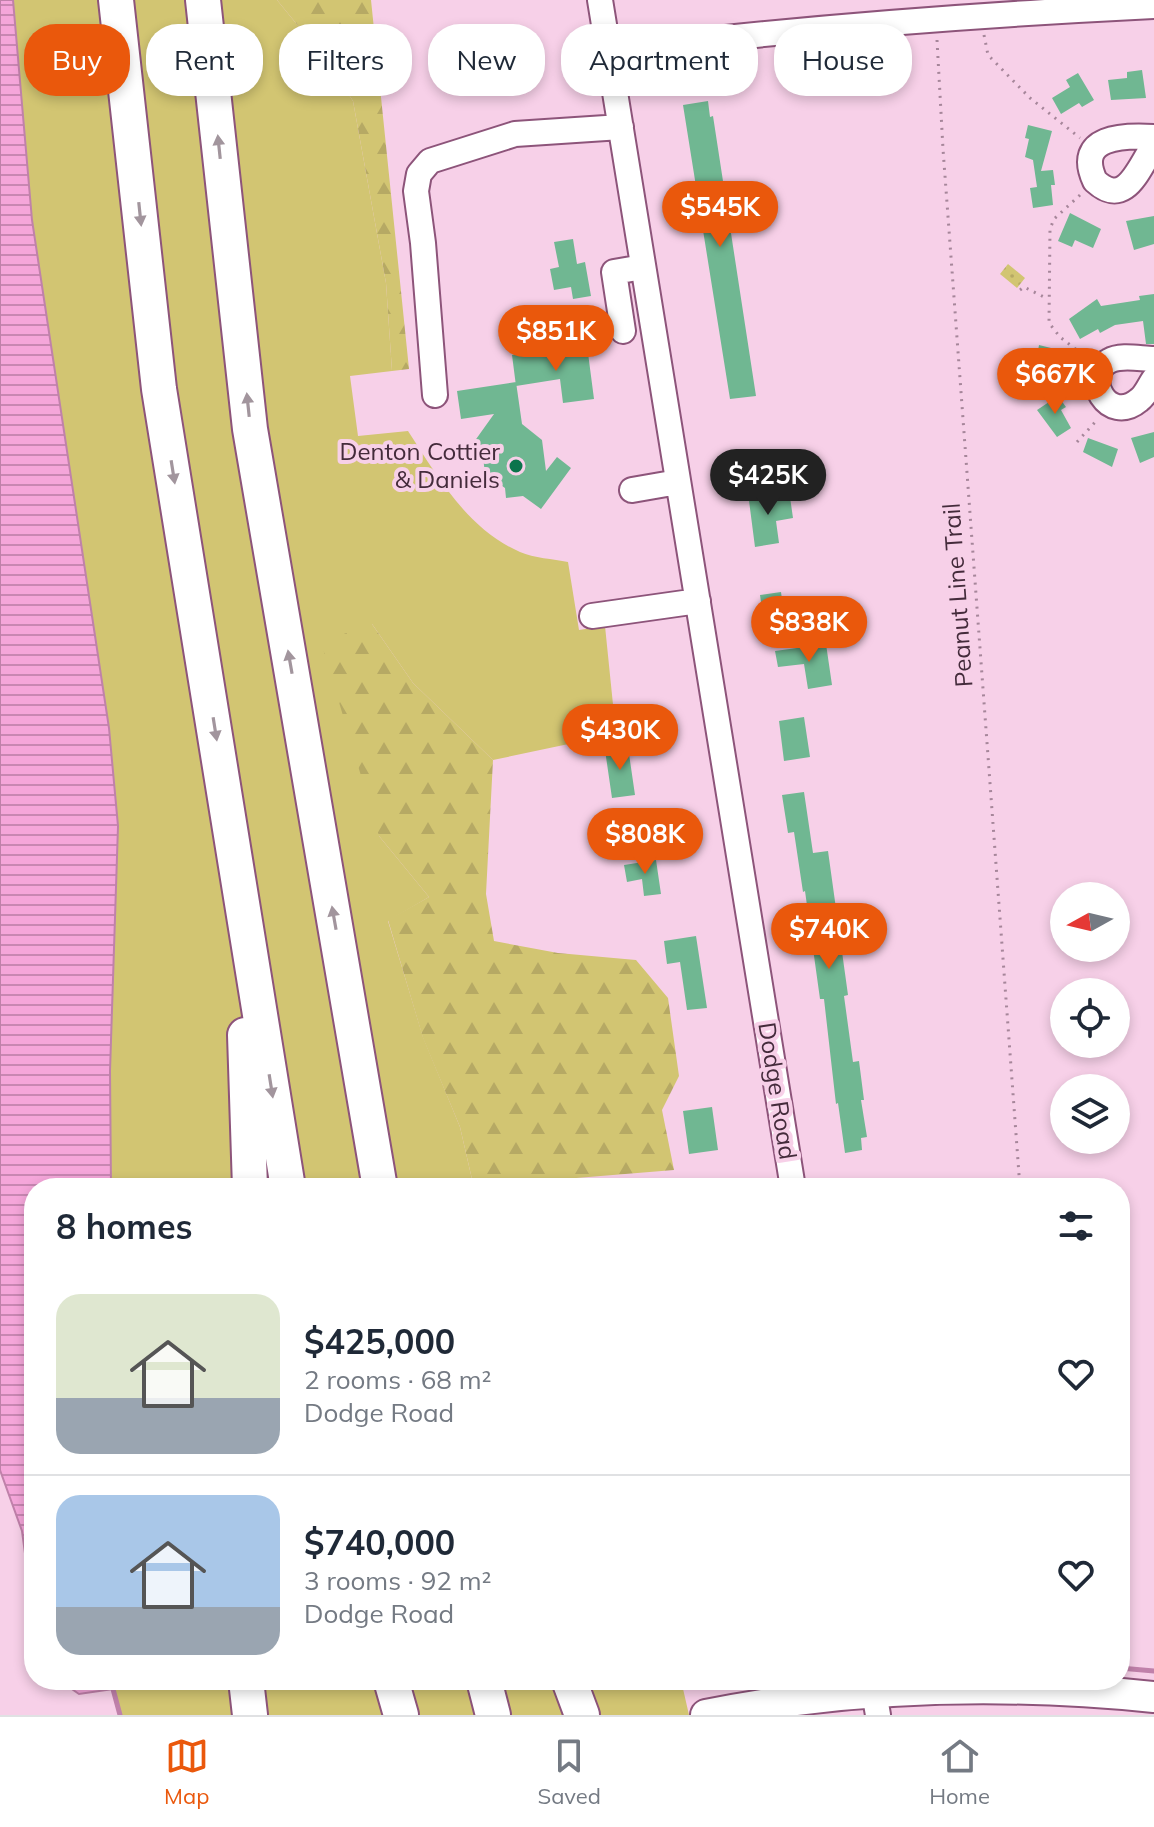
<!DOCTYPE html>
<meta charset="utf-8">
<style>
:root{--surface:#fff;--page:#f2f2f3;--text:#1f2937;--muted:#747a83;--line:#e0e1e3;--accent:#ea580c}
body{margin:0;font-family:Mulish,sans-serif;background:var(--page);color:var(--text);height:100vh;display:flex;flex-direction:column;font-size:30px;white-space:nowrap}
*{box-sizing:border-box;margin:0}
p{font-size:26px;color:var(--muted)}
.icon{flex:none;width:44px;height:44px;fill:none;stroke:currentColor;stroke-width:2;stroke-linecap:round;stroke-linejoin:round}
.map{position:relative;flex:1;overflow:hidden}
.details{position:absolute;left:24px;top:1178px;width:1106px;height:512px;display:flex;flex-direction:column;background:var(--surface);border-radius:32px;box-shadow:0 4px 12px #0003}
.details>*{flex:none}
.hud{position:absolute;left:24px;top:24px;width:1106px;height:72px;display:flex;gap:16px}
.needle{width:52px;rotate:262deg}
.fabs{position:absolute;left:1050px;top:882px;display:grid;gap:16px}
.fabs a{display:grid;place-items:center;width:80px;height:80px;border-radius:50%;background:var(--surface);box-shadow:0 4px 12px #0003;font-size:40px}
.price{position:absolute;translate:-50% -68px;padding:0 18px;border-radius:28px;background:var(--accent);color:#fff;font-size:26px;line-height:52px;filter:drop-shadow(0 2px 4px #0008)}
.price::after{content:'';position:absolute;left:50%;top:48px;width:24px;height:18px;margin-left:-12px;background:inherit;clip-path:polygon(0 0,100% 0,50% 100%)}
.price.on{background:#222;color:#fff}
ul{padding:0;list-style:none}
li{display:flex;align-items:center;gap:24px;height:200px;padding:0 32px}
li+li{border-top:2px solid var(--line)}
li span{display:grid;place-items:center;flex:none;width:224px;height:160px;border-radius:24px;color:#555}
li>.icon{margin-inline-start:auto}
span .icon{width:96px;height:96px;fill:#fffc;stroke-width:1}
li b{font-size:34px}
h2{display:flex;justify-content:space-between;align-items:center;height:96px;padding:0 32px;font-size:34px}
.tag{padding:0 28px;border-radius:32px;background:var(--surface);box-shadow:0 4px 12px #0003;font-size:28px;line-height:72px}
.tag.on{background:var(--accent);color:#fff}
.menu{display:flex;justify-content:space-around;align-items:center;height:112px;border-top:2px solid var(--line);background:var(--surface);font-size:22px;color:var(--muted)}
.menu a{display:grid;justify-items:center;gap:4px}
.menu .on{color:var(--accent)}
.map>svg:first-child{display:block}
.grass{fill:#d2c572}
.forest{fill:url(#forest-firs)}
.park{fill:url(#park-dots)}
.water{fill:url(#water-rules);stroke:#c081aa;stroke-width:2}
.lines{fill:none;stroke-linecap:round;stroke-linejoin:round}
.stream{stroke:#c081aa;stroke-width:5}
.building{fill:#70b792}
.minor-casing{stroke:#8d547a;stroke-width:28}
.major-casing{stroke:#8d547a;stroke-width:34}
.highway-casing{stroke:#8d547a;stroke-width:38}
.path{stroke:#a6869a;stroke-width:3;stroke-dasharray:2 6;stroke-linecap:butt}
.minor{stroke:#fff;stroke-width:24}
.major{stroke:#fff;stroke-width:30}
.highway{stroke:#fff;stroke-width:34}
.oneway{fill:#a2959d}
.poi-dot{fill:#0b744c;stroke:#f7d0e8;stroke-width:3}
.labels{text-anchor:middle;stroke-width:8;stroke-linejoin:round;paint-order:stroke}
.poi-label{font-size:24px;fill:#442b3b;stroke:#f7d0e8;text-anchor:end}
.street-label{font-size:24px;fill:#442b3b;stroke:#f7d0e8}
</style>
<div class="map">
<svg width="1154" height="1715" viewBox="0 0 1154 1715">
<defs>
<pattern id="forest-firs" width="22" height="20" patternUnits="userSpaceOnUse" patternTransform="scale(2)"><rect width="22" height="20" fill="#d2c572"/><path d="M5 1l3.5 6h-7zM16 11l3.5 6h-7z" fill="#b6a964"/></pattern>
<pattern id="park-dots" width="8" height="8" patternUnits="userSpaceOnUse" patternTransform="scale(2)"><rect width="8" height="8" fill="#d2c572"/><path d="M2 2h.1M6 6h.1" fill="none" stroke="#b6a964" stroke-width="1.8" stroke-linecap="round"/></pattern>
<pattern id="water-rules" width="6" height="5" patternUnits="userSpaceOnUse" patternTransform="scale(2)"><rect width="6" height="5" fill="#f5a6da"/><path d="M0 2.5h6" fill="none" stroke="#c887b2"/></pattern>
</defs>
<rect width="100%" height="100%" fill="#f7d0e8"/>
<path class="grass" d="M13 0H277L326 60 353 101 386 283 392 371 350 376 358 436 408 431C438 477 467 529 520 552 534 558 553 559 568 562L579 630 605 626 616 734 493 760 413 683 372 624 379 836 429 897 388 921 423 1037 460 1127 474 1188H111L110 1071 118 826 106 711 32 220Z
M141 1680H681L689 1715H120L113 1689Z"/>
<path class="forest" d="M277 0H371L409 369 392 371 386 283 353 101 326 60Z
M372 624 413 683 493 760 486 894 494 941 558 953 636 960 668 998 679 1076 662 1110 674 1170 564 1179 566 1188H474L460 1127 423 1038 388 920 429 897 379 836 321 642Z"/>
<path class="park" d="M1008 264 1025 278 1017 288 1000 274Z"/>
<path class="water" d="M0 0H13L32 220 109 728 118 826 110 1071 111 1188H34V1620L22 1531 0 1470Z
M59 1680H141L113 1689 79 1694Z"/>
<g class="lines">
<path class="stream" d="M1120 1668 1154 1671
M113 1689 120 1715"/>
</g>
<path class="building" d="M1142 70 1146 98 1111 100 1108 80 1127 78V72Z
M1078 73 1094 100 1082 107 1079 103 1061 114 1052 98 1070 87 1066 80Z
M708 101 710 117 713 116 756 396 730 399 683 105Z
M1028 125 1052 131 1041 171 1053 170 1055 185H1051L1053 205 1033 208 1030 188 1037 187 1033 160 1025 157 1029 139 1025 138Z
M1070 213 1101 229 1093 248 1075 240 1072 247 1058 241Z
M1154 216V244L1134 250 1126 221Z
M573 239 577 264 585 262 591 296 573 299 571 287 554 290 550 269 559 267 554 242Z
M1154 294V344H1146L1143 321 1115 325 1100 333 1098 329 1080 339 1069 319 1097 299 1101 306 1140 300 1139 296Z
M1039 345 1067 352 1056 385 1036 381 1040 363 1036 362Z
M556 348 557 358 588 353 594 399 563 403 560 379 516 386 512 355Z
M516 382 522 424 542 440 546 471 557 457 571 468 541 509 523 496 506 498 505 488 485 474 482 448 474 442 494 414 461 419 457 391Z
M1058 396 1066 407 1061 410 1071 428 1057 437 1037 410Z
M1154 432V457L1140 463 1131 438Z
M1088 438 1118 449 1112 467 1083 452Z
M767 490 769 500 790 497 793 518 776 521 779 543 755 547 748 493Z
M781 592 785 621 764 624 760 595Z
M826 644 832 685 808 689 804 664 778 667 775 651Z
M804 717 810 757 784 761 779 721Z
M628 747 635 795 612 798 605 750Z
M804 792 813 853 828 851 848 995 844 996 853 1062 859 1061 864 1100H861L867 1137 861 1138 862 1150 845 1153 838 1103 836 1104 824 999H820L805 891 803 892 794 832 788 833 782 795Z
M656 860 661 894 644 896 642 879 627 882 624 865Z
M696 936 707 1008 687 1010 680 962 667 964 664 941Z
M712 1107 718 1150 689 1154 683 1111Z"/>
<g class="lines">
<defs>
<path id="minor" d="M600 0 793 1188
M609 51C790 29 971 15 1154 6
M1154 137C1124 135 1074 136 1095 181 1127 210 1139 165 1154 146
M623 331 614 272 643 267
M1154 359C1141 359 1121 354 1109 361 1081 376 1108 426 1139 400 1146 395 1149 386 1154 379
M435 395 423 243 416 191 419 174 430 161 515 134 621 127
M632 490 678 482
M592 616 698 601
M872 1680 878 1715"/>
<path id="major" d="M706 1715C854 1685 1004 1682 1154 1697"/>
<path id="highway" d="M116 0 159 389 288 1188
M203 0 250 429 380 1188
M245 1035 250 1188
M246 1680 250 1715
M391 1680 401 1715
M484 1680 493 1715
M569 1680 582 1715"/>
</defs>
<use href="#minor" class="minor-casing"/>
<use href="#major" class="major-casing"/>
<use href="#highway" class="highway-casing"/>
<path class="path" d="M984 35 988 55 1030 98 1080 138
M937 40 943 149 1020 1188
M1080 195 1054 219 1050 229 1049 323 1060 337 1087 358
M1020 290 1024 287 1048 299
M1077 442 1097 420"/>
<use href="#minor" class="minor"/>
<use href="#major" class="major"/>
<use href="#highway" class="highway"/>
</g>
<defs><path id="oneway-solid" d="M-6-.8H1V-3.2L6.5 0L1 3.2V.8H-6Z" transform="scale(2)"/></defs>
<g class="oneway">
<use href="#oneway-solid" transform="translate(219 147) rotate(-96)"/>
<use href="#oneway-solid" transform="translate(140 214) rotate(84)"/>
<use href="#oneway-solid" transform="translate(248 405) rotate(-96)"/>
<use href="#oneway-solid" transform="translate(173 472) rotate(81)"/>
<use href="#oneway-solid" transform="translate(290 662) rotate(-100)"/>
<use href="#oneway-solid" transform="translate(215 729) rotate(81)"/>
<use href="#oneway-solid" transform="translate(334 918) rotate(-100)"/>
<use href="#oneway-solid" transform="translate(271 1086) rotate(81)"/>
</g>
<circle class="poi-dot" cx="516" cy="466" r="8"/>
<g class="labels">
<g class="poi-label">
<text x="500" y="460">Denton Cottier<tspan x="500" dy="28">&amp; Daniels</tspan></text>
</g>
<g class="street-label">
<text transform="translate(958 595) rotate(-94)" y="8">Peanut Line Trail</text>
<text transform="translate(777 1091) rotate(81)" y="8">Dodge Road</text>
</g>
</g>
</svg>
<div class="fabs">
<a><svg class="needle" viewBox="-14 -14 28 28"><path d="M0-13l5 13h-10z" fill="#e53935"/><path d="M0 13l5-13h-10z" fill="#747a83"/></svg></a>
<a><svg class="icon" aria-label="locate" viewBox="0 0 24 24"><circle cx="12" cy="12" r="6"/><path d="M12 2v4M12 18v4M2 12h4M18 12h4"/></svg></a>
<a><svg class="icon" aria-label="layers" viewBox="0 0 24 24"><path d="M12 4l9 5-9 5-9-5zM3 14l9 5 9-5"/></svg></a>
</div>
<b class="price" style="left:720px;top:249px">$545K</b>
<b class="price" style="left:556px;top:373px">$851K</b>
<b class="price" style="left:1055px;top:416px">$667K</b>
<b class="price on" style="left:768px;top:517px">$425K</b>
<b class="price" style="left:809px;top:664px">$838K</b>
<b class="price" style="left:620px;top:772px">$430K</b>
<b class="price" style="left:645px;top:876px">$808K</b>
<b class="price" style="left:829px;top:971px">$740K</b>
<div class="hud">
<a class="tag on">Buy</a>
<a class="tag">Rent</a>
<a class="tag">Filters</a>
<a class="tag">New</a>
<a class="tag">Apartment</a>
<a class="tag">House</a>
</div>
<section class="details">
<h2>8 homes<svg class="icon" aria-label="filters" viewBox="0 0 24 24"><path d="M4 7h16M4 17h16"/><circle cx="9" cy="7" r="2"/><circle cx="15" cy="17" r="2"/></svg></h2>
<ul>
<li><span style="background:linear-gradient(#dfe7d0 65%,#9aa5b1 0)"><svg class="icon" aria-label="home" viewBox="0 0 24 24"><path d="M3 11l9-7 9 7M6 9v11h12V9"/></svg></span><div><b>$425,000</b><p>2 rooms · 68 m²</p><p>Dodge Road</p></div><svg class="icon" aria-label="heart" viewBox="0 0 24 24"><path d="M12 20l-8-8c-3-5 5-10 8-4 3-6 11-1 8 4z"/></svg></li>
<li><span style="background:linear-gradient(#a9c7e8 70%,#9aa5b1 0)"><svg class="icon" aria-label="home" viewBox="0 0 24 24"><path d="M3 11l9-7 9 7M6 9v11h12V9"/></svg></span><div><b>$740,000</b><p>3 rooms · 92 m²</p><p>Dodge Road</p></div><svg class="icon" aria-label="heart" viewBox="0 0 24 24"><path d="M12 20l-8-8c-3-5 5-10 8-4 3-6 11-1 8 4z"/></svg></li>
</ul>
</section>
</div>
<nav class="menu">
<a class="on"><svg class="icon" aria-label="map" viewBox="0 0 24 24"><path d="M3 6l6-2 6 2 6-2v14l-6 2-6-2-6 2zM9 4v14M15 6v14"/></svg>Map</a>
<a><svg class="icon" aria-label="saved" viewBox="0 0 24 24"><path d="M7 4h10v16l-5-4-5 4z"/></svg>Saved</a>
<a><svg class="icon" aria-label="home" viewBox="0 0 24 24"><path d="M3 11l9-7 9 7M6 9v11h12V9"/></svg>Home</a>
</nav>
